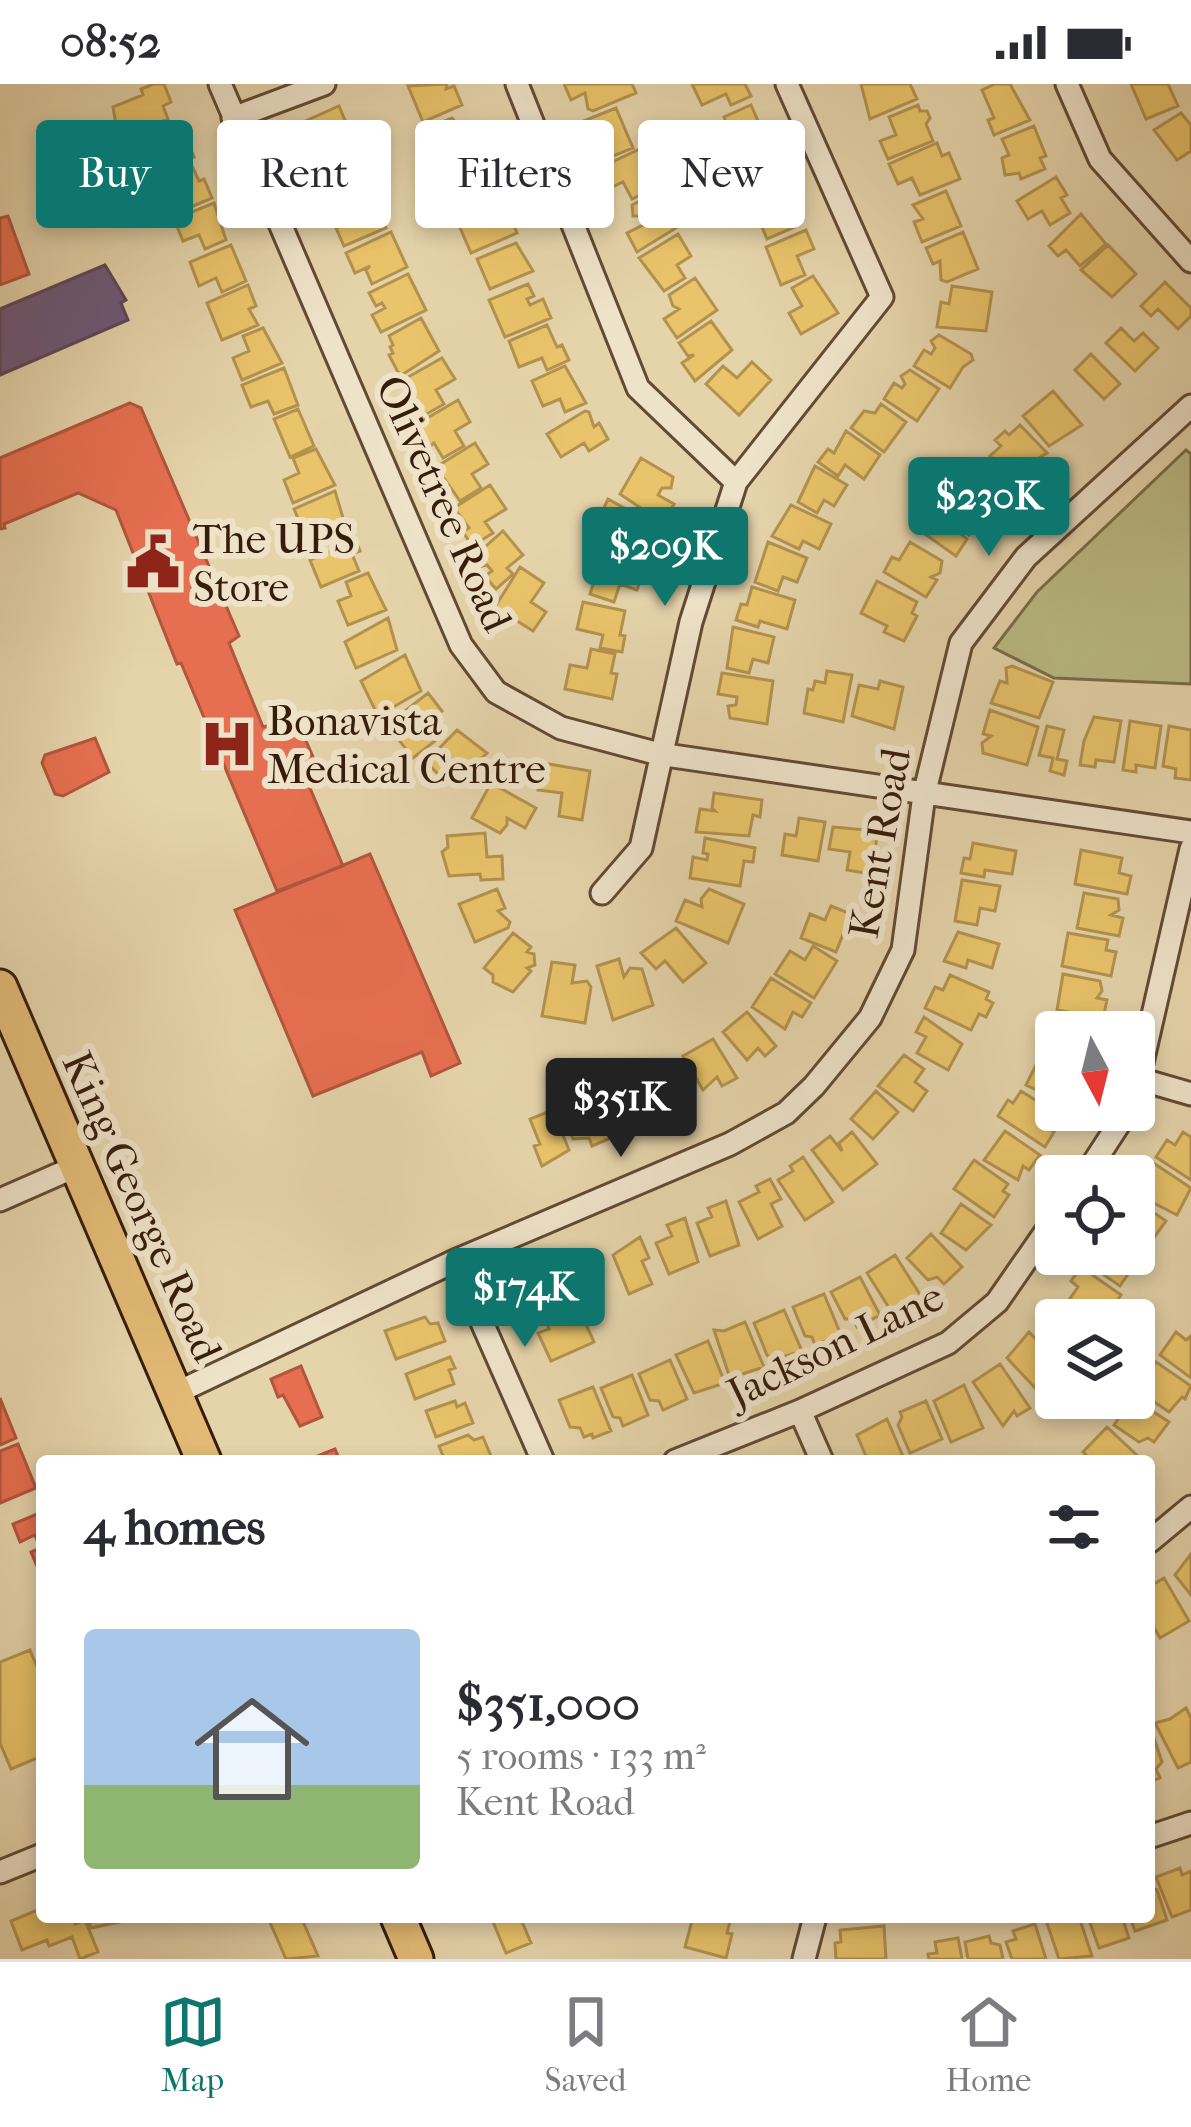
<!DOCTYPE html>
<meta charset="utf-8">
<style>
:root{--surface:#fff;--page:#f2f2f3;--text:#2b2b33;--muted:#7c7c81;--line:#e1e1e2;--accent:#0f766e}
body{margin:0;font-family:"IM FELL French Canon",serif;background:var(--page);color:var(--text);height:100vh;display:flex;flex-direction:column;font-size:45px;white-space:nowrap}
*{box-sizing:border-box;margin:0}
p{font-size:39px;color:var(--muted)}
.icon{flex:none;width:66px;height:66px;fill:none;stroke:currentColor;stroke-width:2;stroke-linecap:round;stroke-linejoin:round}
.map{position:relative;flex:1;overflow:hidden}
.panel{position:absolute;left:36px;top:1371px;width:1119px;height:468px;display:flex;flex-direction:column;background:var(--surface);border-radius:12px;box-shadow:0 6px 18px #0003}
.panel>*{flex:none}
.banner{position:absolute;left:36px;top:36px;width:1119px;height:108px;display:flex;gap:24px}
.needle{width:78px;rotate:173deg}
.controls{position:absolute;left:1035px;top:927px;display:grid;gap:24px}
.controls a{display:grid;place-items:center;width:120px;height:120px;border-radius:12px;background:var(--surface);box-shadow:0 6px 18px #0003;font-size:60px}
.price{position:absolute;translate:-50% -102px;padding:0 27px;border-radius:12px;background:var(--accent);color:#fff;font-size:39px;line-height:78px;filter:drop-shadow(0 3px 6px #0008)}
.price::after{content:'';position:absolute;left:50%;top:72px;width:36px;height:27px;margin-left:-18px;background:inherit;clip-path:polygon(0 0,100% 0,50% 100%)}
.price.on{background:#222;color:#fff}
ul{padding:0;list-style:none}
li{display:flex;align-items:center;gap:36px;height:300px;padding:0 48px}
li+li{border-top:3px solid var(--line)}
li span{display:grid;place-items:center;flex:none;width:336px;height:240px;border-radius:12px;color:#555}
li>.icon{margin-inline-start:auto}
span .icon{width:144px;height:144px;fill:#fffc;stroke-width:1}
li b{font-size:51px}
h2{display:flex;justify-content:space-between;align-items:center;height:144px;padding:0 48px;font-size:51px}
.tag{padding:0 42px;border-radius:12px;background:var(--surface);box-shadow:0 6px 18px #0003;font-size:42px;line-height:108px}
.tag.on{background:var(--accent);color:#fff}
.status{display:flex;justify-content:space-between;align-items:center;height:84px;padding:0 60px;background:var(--surface);direction:ltr}
.status svg{height:33px;fill:currentColor}
.menu{display:flex;justify-content:space-around;align-items:center;height:168px;border-top:3px solid var(--line);background:var(--surface);font-size:33px;color:var(--muted)}
.menu a{display:grid;justify-items:center;gap:6px}
.menu .on{color:var(--accent)}
.map>svg:first-child{display:block}
.green{fill:#babb85;stroke:#786c48;stroke-width:3}
.homes{fill:#e9c46a;stroke:#b3924e;stroke-width:3}
.shops{fill:#e76f51;stroke:#b2563c;stroke-width:3}
.offices{fill:#6d597a;stroke:#5c4759;stroke-width:3}
.lines{fill:none;stroke-linecap:round;stroke-linejoin:round}
.minor-casing{stroke:#624a34;stroke-width:27}
.primary-casing{stroke:#361c0c;stroke-width:39}
.minor{stroke:#eee2c8;stroke-width:21}
.primary{stroke:#e2ba75;stroke-width:33}
.labels{text-anchor:middle;stroke-width:12;stroke-linejoin:round;paint-order:stroke}
.street-label{font-size:42px;fill:#361c0c;stroke:#eee2c8}
.poi-label{font-size:42px;fill:#361c0c;stroke:#eee2c8;text-anchor:start}
</style>
<div class="status"><b>08:52</b><svg viewBox="0 0 49 12"><path d="M0 12V9h3v3zM5 12V6h3v6zM10 12V3h3v9zM15 12V0h3v12zM26 1h20v11H26zM47 4h2v5h-2z"/></svg></div>
<div class="map">
<svg width="1191" height="1875" viewBox="0 0 1191 1875">
<rect width="100%" height="100%" fill="#e5d3aa"/>
<filter id="stains"><feTurbulence type="fractalNoise" baseFrequency=".00167" numOctaves="4"/><feColorMatrix values="0 0 0 0 .2 0 0 0 0 .09 0 0 0 0 .02 0 0 0 .5 -.17"/></filter>
<radialGradient id="worn" r=".72"><stop offset=".6" stop-color="#630" stop-opacity="0"/><stop offset="1" stop-color="#630" stop-opacity=".3"/></radialGradient>
<path class="green" d="M1186 366 1191 370V600L1054 594 994 564 1037 508Z"/>
<path class="homes" d="M154 0H164L171 18 163 22 168 35 129 51 124 38 116 41 113 23 143 11 141 5Z
M447 0 446 5 454 2 462 21 423 38 408 2Z
M564 0H632L636 9 593 27 588 25 585 9 571 16Z
M692 0H745L751 12 731 21 726 10 702 21Z
M861 0H910L917 15 870 35Z
M995 0H1010L1030 36 994 51 988 36 994 34 982 6Z
M1131 0H1168L1178 22 1146 35Z
M751 21 766 55 739 67 724 33Z
M918 21 920 27H927L930 34 926 40 933 57 888 75 880 57 896 51 889 33Z
M339 22 355 60 309 80 300 60 313 55 311 49 306 51 301 39Z
M616 24 633 64 603 76 581 38Z
M1181 29 1191 41V67L1177 76 1154 46Z
M452 34 459 42 456 50 472 43 481 64 436 84 420 47Z
M170 42 179 62 188 59 194 73 173 82 169 71 145 80 136 56Z
M1034 42 1046 72 1040 74 1045 85 1021 95 1019 89 1005 91 1002 74 1009 71 1002 55Z
M937 59 942 72 949 69 960 95 920 111 912 94 898 100 889 80Z
M648 61 666 98 632 115 623 98 610 104 600 84Z
M769 64 778 84 772 87 778 101 759 109 753 94 739 101 730 81Z
M353 69 367 102 327 118 320 102 325 100 324 95 318 97 314 85Z
M472 75 479 82 475 89 477 94 491 88 499 107 453 127 437 91Z
M191 80 199 97 204 95 212 114 191 123 186 112 162 122 151 98Z
M1056 93 1067 111 1061 114 1070 129 1050 141 1042 127 1028 135 1017 117Z
M787 103 795 122 790 124 797 142 767 155 752 119Z
M665 104 684 139 637 168 627 149 647 139 643 132H633L632 121Z
M946 107 961 142 922 158 914 138 923 135 913 121Z
M371 109 386 144 344 162 336 144 343 141 341 137 335 139 329 125Z
M494 115 499 128 493 131 496 135 509 130 517 149 471 169 455 132Z
M214 119 226 156 205 165 199 151 183 157 174 135Z
M1081 130 1106 160 1080 182 1066 166 1058 172 1049 162Z
M806 146 814 165 797 172 805 191 781 201 766 163Z
M391 148 407 183 372 200 366 186 370 182 355 189 346 169Z
M963 148 978 185 947 198 941 196 940 177 933 180 926 164Z
M678 150 691 172 677 181 685 194 664 207 639 174Z
M516 159 533 187 490 205 477 175Z
M231 161 246 197 222 208 216 194 199 202 190 178Z
M1108 161 1136 190 1112 213 1081 186Z
M408 190 426 226 381 248 372 231 385 224 382 219 376 222 369 209Z
M813 192 838 229 801 250 789 229 802 222 792 204Z
M695 194 717 226 677 254 664 235 679 225 673 222 669 211Z
M1165 198 1191 224V232L1178 245 1158 225 1151 232 1141 222Z
M528 200 534 212 527 215 530 221 543 215 551 234 505 253 489 216Z
M248 201 256 222 249 225 258 241 222 256 207 219Z
M952 202 992 208 986 247 937 243 941 218 949 220Z
M421 234 439 267 400 292 389 271 393 269 390 263 393 261 389 252Z
M711 237 732 266 695 297 682 279 694 271 688 272 679 259Z
M547 241 557 263 562 261 569 276 547 286 542 274 519 283 509 257Z
M263 244 282 279 242 296 233 274 249 267 243 252Z
M1121 244 1134 257 1143 249 1158 264 1135 287 1106 259Z
M939 251 971 270 973 276 963 283 950 304 914 282 924 266 931 270 935 264 931 257Z
M1091 270 1120 300 1104 315 1075 286Z
M442 274 455 295 436 306 444 320 423 332 401 297Z
M752 278 771 296 739 331 706 300 723 282 737 294Z
M565 282 586 319 565 328 560 315 543 322 532 297Z
M284 284 298 321 274 330 268 317 251 323 242 301Z
M910 286 939 305 917 337 884 315 894 299 902 304 905 300 901 292Z
M1053 307 1082 341 1049 362 1023 332Z
M458 316 470 338 455 347 464 362 443 374 434 359 430 362 417 340Z
M881 320 906 338 884 368 851 344 864 327 875 329Z
M298 325 314 362 290 373 274 335Z
M585 327 589 328 594 343 599 339 608 355 589 367 584 359 561 373 547 350Z
M1020 341 1047 369 1029 380 1038 389 1022 405 990 372 1001 362 995 356 1005 347 1009 351Z
M846 347 880 371 864 395 845 381 838 392 818 378 828 365 834 369Z
M475 359 488 380 472 390 481 404 460 417 436 383Z
M316 365 335 401 293 419 284 396 299 389 293 374Z
M641 374 673 393 671 404H662L658 411 674 420 663 439 620 410Z
M979 379 1015 409 986 439 967 423 978 411 963 398Z
M815 382 847 401 834 422 824 416 817 429 798 418Z
M490 401 506 425 485 438 493 449 472 462 463 448 469 444 454 424Z
M335 407 346 444 309 460 294 425Z
M608 415 660 444 644 480 590 454Z
M944 415 977 439 969 451 965 448 962 451 967 455 956 472 915 443 925 429 931 433Z
M791 421 831 440 819 465 803 457 799 465 772 452Z
M503 447 523 471 507 484 513 490 496 505 485 492 492 487 487 481 482 482 476 471Z
M354 451 360 467 352 470 359 487 321 503 310 476 336 465 333 459Z
M768 458 807 474 797 498 783 493 778 507 755 498Z
M910 458 942 477 940 489 931 493 937 496 926 513 884 488 892 473 899 476Z
M602 472 644 485 637 506 620 500 614 518 590 510Z
M520 483 544 499 531 518 546 528 533 547 495 523Z
M368 489 386 526 348 541 338 517 351 512 346 498Z
M877 497 917 518 912 529 917 532 904 557 884 548 887 542 861 529Z
M752 503 795 516 787 545 760 537 758 543 736 536 741 520 747 521Z
M583 518 625 527 620 551 625 552 622 568 600 564 603 551 577 545Z
M388 534 397 566 356 584 345 558Z
M733 543 774 553 768 579 753 575 749 589 727 584Z
M591 565 615 570 611 589 617 590 612 615 565 605 570 581 587 584Z
M405 571 421 607 378 632 361 597Z
M1012 582 1053 598 1039 634 991 619 1000 597 1007 599 1006 584Z
M827 587 852 591 843 638 804 629 808 605 813 606 815 597 825 599Z
M722 589 773 597 767 640 730 634 728 622 736 621 737 613 718 610Z
M880 597 903 603 894 645 852 632 859 601 878 605Z
M428 609 442 627 430 636 440 653 413 674 387 641Z
M990 626 1038 643 1027 681 983 669 982 659 991 652 983 650Z
M1094 633 1121 637 1114 678 1096 676 1095 683 1080 681 1084 657Z
M1130 637 1161 642 1155 684 1136 681V688L1123 686Z
M1047 642 1064 646 1057 675 1067 677 1064 691 1050 687 1053 674 1039 671Z
M1169 642 1191 646V696L1175 694 1176 685 1163 682Z
M457 646 487 669 471 684 466 679 460 686 455 681 442 694 426 678Z
M543 679 590 687 582 736 559 732 562 709 538 706Z
M491 699 536 724 525 744 507 734V741L500 749 472 734Z
M714 709 762 716 760 733 753 731 749 752 696 748 700 725 715 727 712 724Z
M799 734 825 738 818 777 782 771 785 750 796 752Z
M833 743 878 747 871 790 847 786 850 768 829 765Z
M485 749 487 773 502 772 503 795 481 796 480 790 449 792 442 768 448 763 447 752Z
M705 754 755 764 753 778 744 777 740 802 690 794 693 773 707 776 708 770 703 769Z
M973 759 1016 767 1012 790 985 786 984 793 961 789 964 774 970 775Z
M1081 766 1122 774 1119 789 1131 792 1127 810 1075 800Z
M962 796 1000 802 995 827 980 824 977 841 955 837Z
M497 805 505 824 498 827 510 838 508 844 475 858 459 820Z
M709 805 744 820 728 859 676 837 685 816 702 823 701 815Z
M1084 809 1118 815 1119 826 1111 831 1123 834 1119 852 1077 844Z
M831 822 851 830 836 868 801 854 810 830 825 836Z
M676 844 706 879 683 898 665 877 656 885 641 869Z
M958 848 999 860 992 884 968 876 966 884 944 877Z
M513 849 531 863 527 868 534 870 535 881 527 884 531 887 513 908 493 898V891L484 884Z
M1068 849 1108 856 1106 866 1116 868 1111 892 1062 882Z
M813 862 837 877 814 914 775 890 790 867 805 876Z
M619 875 624 893 630 884 642 885 653 921 613 936 597 882Z
M552 878 575 881 572 899 587 897 591 903 585 939 542 932Z
M1063 890 1100 897 1102 907 1097 914 1107 916 1103 934 1057 926Z
M950 891 989 908 986 915 993 919 986 933 979 930 971 946 925 924 935 903 943 906Z
M771 894 811 919 802 933 793 928 785 945 752 923Z
M747 928 776 962 765 972 758 964 747 976 723 948Z
M1057 931 1083 936 1087 942 1082 948H1056V970L1049 969Z
M924 933 962 960 948 986 917 969 926 953 916 948Z
M713 955 737 994 722 1002 717 993 703 1006 683 972Z
M904 971 924 985 915 998 927 1007 913 1027 878 1002Z
M1041 971 1056 978V1015L1026 1001Z
M673 978 692 1019 680 1025 675 1015 660 1023 644 992Z
M630 991 652 1037 634 1044 632 1040 624 1043 619 1031 613 1033 600 1004Z
M876 1007 898 1028 873 1055 851 1035Z
M1021 1007 1051 1026 1042 1041 1054 1048 1045 1063 998 1032 1008 1016 1013 1019Z
M593 1009 611 1054 592 1062 589 1054 573 1055 560 1023Z
M553 1026 569 1066 542 1082 534 1062 540 1060 530 1035Z
M1005 1047 1040 1071 1029 1086 1023 1082 1018 1096 984 1076Z
M852 1048 877 1080 843 1106 812 1066 830 1052 842 1067 839 1059Z
M1183 1048 1191 1053V1096L1156 1073 1167 1056 1175 1061Z
M803 1073 833 1118 805 1136 778 1096 793 1087 790 1082Z
M974 1076 1008 1100 1003 1107 1009 1111 994 1133 954 1105Z
M1155 1080 1191 1104 1177 1131 1140 1112 1146 1103 1142 1100Z
M770 1095 781 1115 771 1120 782 1142 758 1155 739 1118 759 1108 756 1102Z
M1134 1115 1166 1137 1145 1166 1134 1158Z
M726 1117 739 1161 710 1172 697 1139 712 1133 708 1124Z
M961 1120 991 1141 966 1166 941 1149Z
M685 1134 698 1178 669 1190 656 1159 672 1152 667 1141Z
M931 1150 962 1183 944 1200 937 1193 928 1196 907 1174Z
M640 1153 649 1174 642 1177 652 1200 629 1210 613 1171Z
M1134 1168 1140 1172 1120 1202 1088 1180 1095 1170Z
M895 1171 921 1212 893 1230 867 1189Z
M568 1175 580 1213 539 1230 528 1204 533 1202 528 1192Z
M1081 1183 1121 1211 1104 1236H1097L1069 1216 1078 1203 1071 1197Z
M860 1193 880 1231 857 1243 853 1235H845L831 1208Z
M824 1210 841 1251 815 1261 812 1253 805 1252 793 1223Z
M1057 1219 1083 1236H1056V1260L1047 1254 1056 1241 1047 1235Z
M578 1223 594 1258 551 1277 538 1249 549 1245 546 1238Z
M784 1226 802 1267 773 1276 767 1271 754 1239Z
M425 1233 430 1240 438 1239 445 1257 396 1275 385 1247Z
M745 1238 764 1283 730 1294 714 1246 724 1247Z
M1029 1248 1056 1276V1290L1038 1307 1007 1274Z
M1176 1248 1186 1256 1191 1252V1294L1160 1271Z
M708 1257 725 1299 694 1309 676 1271Z
M450 1273 455 1284 449 1286 454 1300 415 1315 406 1290Z
M670 1276 687 1315 663 1326 659 1317 650 1316 639 1290Z
M1156 1278 1191 1302 1185 1315 1182 1313 1169 1328 1137 1306Z
M1000 1280 1030 1324 1017 1332 1014 1327 1003 1342 973 1298Z
M632 1291 648 1331 623 1342 620 1334 613 1333 601 1304Z
M964 1301 983 1344 951 1358 934 1317Z
M593 1303 611 1347 593 1354 592 1350 584 1353 580 1344 570 1343 559 1316Z
M1132 1314 1169 1338 1154 1358 1148 1354 1139 1358 1114 1341Z
M455 1317 457 1323 465 1319 473 1339 436 1353 426 1327Z
M926 1317 942 1355 910 1369 898 1341 902 1333 900 1328Z
M887 1335 905 1377H868L857 1351Z
M1107 1343 1141 1375 1139 1377H1093L1083 1368Z
M468 1351 474 1356 483 1353 493 1377H445L439 1362Z
M1191 1470V1511L1175 1491Z
M1164 1494 1189 1537 1160 1554 1149 1535V1503Z
M30 1566 42 1595V1672L11 1685 0 1659V1578Z
M1186 1624 1191 1634V1678L1178 1684 1155 1639 1170 1635Z
M1153 1651 1162 1678 1156 1685 1160 1694 1149 1698V1652Z
M1180 1784 1182 1791 1191 1787V1826L1172 1833 1156 1793Z
M1152 1804 1157 1806 1167 1836 1135 1847 1130 1833H1149Z
M42 1824V1833H72L75 1840 85 1836 98 1868 80 1875 72 1853 49 1862 47 1856 22 1866 11 1837Z
M87 1833H118L120 1838 91 1844Z
M301 1833 318 1872 286 1875 268 1834Z
M491 1833H520L531 1859 506 1869Z
M693 1833 730 1837 727 1849 732 1850 726 1874 685 1863Z
M1079 1833 1092 1872 1059 1875 1047 1839 1054 1833Z
M1088 1833H1122L1129 1854 1099 1864Z
M1035 1840 1046 1875H1012L1006 1858 1016 1855 1013 1847Z
M884 1842 886 1875H836L835 1859 841 1858 840 1846Z
M989 1852 991 1859 1000 1861 1003 1875H968L965 1858Z
M958 1854 962 1875H929L928 1870 937 1869 935 1858Z"/>
<path class="shops" d="M8 132 29 190 0 201V134Z
M130 319 141 324 239 552 229 559 263 643 296 634 324 698 310 704 343 782 277 807 181 579 177 580 116 426 78 409 4 440 5 444 0 445V374Z
M95 654 109 688 63 712 55 710 42 679 45 671Z
M370 770 460 979 431 992 422 968 313 1012 235 826Z
M301 1282 322 1333 300 1342 283 1311 278 1313 271 1295Z
M0 1314 16 1354 0 1361Z
M18 1360 36 1404 0 1419V1367Z
M335 1365 340 1377H311L310 1375Z
M42 1428V1494L31 1468 40 1464 35 1451 20 1458 13 1440Z"/>
<path class="offices" d="M105 181 126 216 121 219 128 236 0 291V225Z"/>
<g class="lines">
<defs>
<path id="minor" d="M220 0 461 561 496 608 561 644 659 670 1191 748
M517 0 638 304 736 398
M1067 0 1100 75 1191 177
M233 34 324 0
M602 809 641 764 691 538 736 398 882 213 787 0
M1139 995 1191 1010
M1134 1014 1191 765
M1085 1092 1128 1026
M0 1116 75 1083
M455 1177 543 1377
M176 1309 455 1177 730 1060 786 1029 814 1002 870 934 903 866 924 711 961 559 1026 473 1191 322
M800 1327 822 1377
M675 1377 800 1327 948 1259 997 1218 1056 1133
M1149 1458 1191 1423
M1149 1753 1191 1739
M0 1788 42 1771
M804 1875 815 1833"/>
<path id="primary" d="M0 903 204 1377
M398 1833 416 1875"/>
</defs>
<use href="#minor" class="minor-casing"/>
<use href="#primary" class="primary-casing"/>
<use href="#minor" class="minor"/>
<use href="#primary" class="primary"/>
</g>
<defs>
<symbol id="civic-bare" viewBox="-9 -9 18 18"><path d="M-.6-6.5H3V-4.5H.6V-3L4-1V1h2V6H-6V1h2V-1L-.6-3ZM-1.2 2.5V6h2.4V2.5Z" fill="#8f2418" stroke="#eee2c8" stroke-width="2.5" paint-order="stroke"/></symbol>
<symbol id="hospital-bare" viewBox="-9 -9 18 18"><path d="M-5-5h3v3.5h4V-5h3V5h-3V1.5h-4V5h-3Z" fill="#8f2418" stroke="#eee2c8" stroke-width="2.5" paint-order="stroke"/></symbol>
</defs>
<g fill-rule="evenodd">
<use href="#civic-bare" x="115" y="440" width="76" height="76"/>
<use href="#hospital-bare" x="189" y="622" width="76" height="76"/>
</g>
<g class="labels">
<g class="street-label">
<text transform="translate(445 419) rotate(66)" y="15">Olivetree Road</text>
<text transform="translate(879 759) rotate(-80)" y="15">Kent Road</text>
<text transform="translate(143 1122) rotate(66)" y="15">King George Road</text>
<text transform="translate(835 1260) rotate(-26)" y="15">Jackson Lane</text>
</g>
<g class="poi-label">
<text x="193" y="469">The UPS<tspan x="193" dy="48">Store</tspan></text>
<text x="267" y="651">Bonavista<tspan x="267" dy="48">Medical Centre</tspan></text>
</g>
</g>
<rect width="100%" height="100%" filter="url(#stains)"/>
<rect width="100%" height="100%" fill="url(#worn)"/>
</svg>
<div class="controls">
<a><svg class="needle" viewBox="-14 -14 28 28"><path d="M0-13l5 13h-10z" fill="#e53935"/><path d="M0 13l5-13h-10z" fill="#7c7c81"/></svg></a>
<a><svg class="icon" aria-label="locate" viewBox="0 0 24 24"><circle cx="12" cy="12" r="6"/><path d="M12 2v4M12 18v4M2 12h4M18 12h4"/></svg></a>
<a><svg class="icon" aria-label="layers" viewBox="0 0 24 24"><path d="M12 4l9 5-9 5-9-5zM3 14l9 5 9-5"/></svg></a>
</div>
<b class="price" style="left:989px;top:475px">$230K</b>
<b class="price" style="left:665px;top:525px">$209K</b>
<b class="price on" style="left:621px;top:1076px">$351K</b>
<b class="price" style="left:525px;top:1266px">$174K</b>
<div class="banner">
<a class="tag on">Buy</a>
<a class="tag">Rent</a>
<a class="tag">Filters</a>
<a class="tag">New</a>
</div>
<section class="panel">
<h2>4 homes<svg class="icon" aria-label="filters" viewBox="0 0 24 24"><path d="M4 7h16M4 17h16"/><circle cx="9" cy="7" r="2"/><circle cx="15" cy="17" r="2"/></svg></h2>
<ul>
<li><span style="background:linear-gradient(#a9c7e8 65%,#8fb573 0)"><svg class="icon" aria-label="home" viewBox="0 0 24 24"><path d="M3 11l9-7 9 7M6 9v11h12V9"/></svg></span><div><b>$351,000</b><p>5 rooms · 133 m²</p><p>Kent Road</p></div></li>
</ul>
</section>
</div>
<nav class="menu">
<a class="on"><svg class="icon" aria-label="map" viewBox="0 0 24 24"><path d="M3 6l6-2 6 2 6-2v14l-6 2-6-2-6 2zM9 4v14M15 6v14"/></svg>Map</a>
<a><svg class="icon" aria-label="saved" viewBox="0 0 24 24"><path d="M7 4h10v16l-5-4-5 4z"/></svg>Saved</a>
<a><svg class="icon" aria-label="home" viewBox="0 0 24 24"><path d="M3 11l9-7 9 7M6 9v11h12V9"/></svg>Home</a>
</nav>
